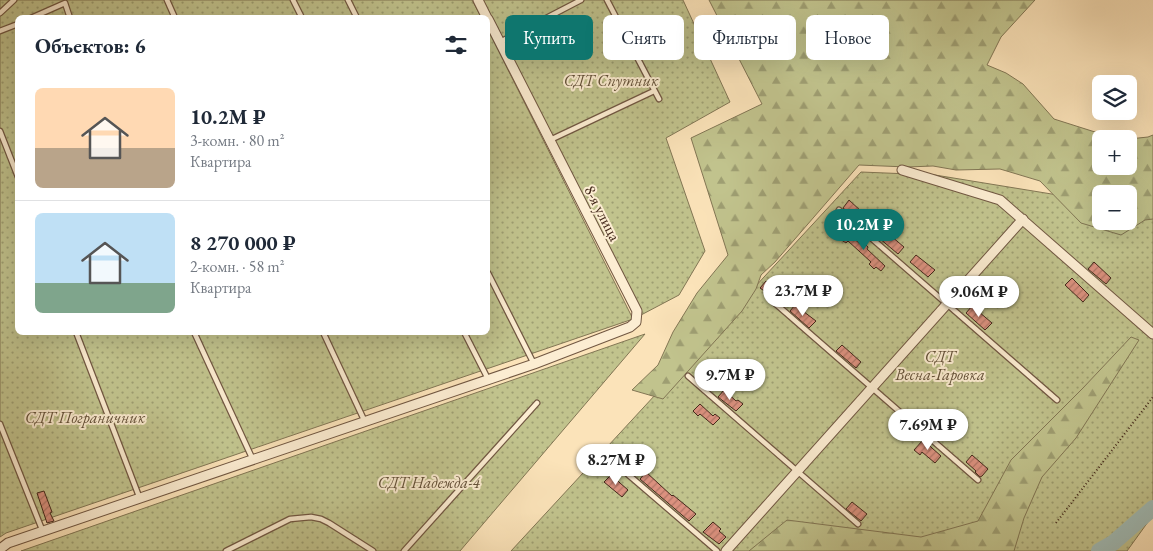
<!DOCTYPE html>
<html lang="ru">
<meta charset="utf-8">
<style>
:root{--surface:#fff;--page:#f2f2f3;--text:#1f2937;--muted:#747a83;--line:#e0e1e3;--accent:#0f766e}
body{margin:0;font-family:"EB Garamond",serif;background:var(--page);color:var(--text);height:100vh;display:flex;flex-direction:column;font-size:19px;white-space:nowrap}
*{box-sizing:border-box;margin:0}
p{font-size:16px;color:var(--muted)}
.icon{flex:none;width:28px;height:28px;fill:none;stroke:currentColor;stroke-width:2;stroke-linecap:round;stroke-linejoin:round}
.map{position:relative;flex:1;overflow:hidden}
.side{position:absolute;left:15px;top:15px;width:475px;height:320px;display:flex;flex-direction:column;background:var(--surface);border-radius:8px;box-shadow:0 5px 20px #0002}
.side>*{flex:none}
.hud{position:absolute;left:505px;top:15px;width:475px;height:45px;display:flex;gap:10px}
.fabs{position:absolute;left:1092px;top:75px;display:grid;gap:10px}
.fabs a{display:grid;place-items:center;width:45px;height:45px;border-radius:8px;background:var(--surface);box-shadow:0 5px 20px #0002;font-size:25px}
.price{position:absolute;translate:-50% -42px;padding:0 11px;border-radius:18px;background:#fff;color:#222;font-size:16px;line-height:32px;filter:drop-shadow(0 1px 2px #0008)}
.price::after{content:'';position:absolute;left:50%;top:30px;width:15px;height:11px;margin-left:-8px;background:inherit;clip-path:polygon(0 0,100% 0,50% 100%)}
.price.selected{background:var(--accent);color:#fff}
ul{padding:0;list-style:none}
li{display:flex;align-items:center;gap:15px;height:125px;padding:0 20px}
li+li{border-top:1px solid var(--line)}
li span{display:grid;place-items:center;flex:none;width:140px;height:100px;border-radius:8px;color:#555}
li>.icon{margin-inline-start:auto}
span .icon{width:60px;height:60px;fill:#fffc;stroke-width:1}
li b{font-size:21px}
h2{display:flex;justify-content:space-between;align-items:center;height:60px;padding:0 20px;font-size:21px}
.tag{padding:0 18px;border-radius:8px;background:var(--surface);box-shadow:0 5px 20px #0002;font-size:18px;line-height:45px}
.tag.selected{background:var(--accent);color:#fff}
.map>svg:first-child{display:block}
.grass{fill:url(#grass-dots);stroke:#827654;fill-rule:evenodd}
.forest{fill:url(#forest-firs);stroke:#827654;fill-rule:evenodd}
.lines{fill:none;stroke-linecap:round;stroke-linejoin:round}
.river{stroke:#a1bdb8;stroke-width:16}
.building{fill:url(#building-hatch);stroke:#43281a}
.service-casing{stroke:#715742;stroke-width:7}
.minor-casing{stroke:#715742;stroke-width:11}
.path{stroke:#43281a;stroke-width:2;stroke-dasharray:1 2.5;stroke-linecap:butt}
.service{stroke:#fcedd2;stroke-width:4.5}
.minor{stroke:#fcedd2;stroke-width:9}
.labels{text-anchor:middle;stroke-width:4;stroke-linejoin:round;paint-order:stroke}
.park-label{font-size:16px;font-style:italic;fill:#624f37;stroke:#fcedd2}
.street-label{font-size:16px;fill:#43281a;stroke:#fcedd2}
</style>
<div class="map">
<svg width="1153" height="551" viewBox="0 0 1153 551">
<defs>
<pattern id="grass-dots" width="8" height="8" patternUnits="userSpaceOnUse" patternTransform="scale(1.25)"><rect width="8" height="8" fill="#c1c38d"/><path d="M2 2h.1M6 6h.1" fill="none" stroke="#9e9e72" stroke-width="1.8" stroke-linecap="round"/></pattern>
<pattern id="forest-firs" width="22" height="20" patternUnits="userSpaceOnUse" patternTransform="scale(1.25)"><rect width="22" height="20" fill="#c1c38d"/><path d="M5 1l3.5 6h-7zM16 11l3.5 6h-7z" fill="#9e9e72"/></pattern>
<pattern id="building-hatch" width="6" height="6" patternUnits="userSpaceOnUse" patternTransform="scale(1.25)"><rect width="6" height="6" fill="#db917f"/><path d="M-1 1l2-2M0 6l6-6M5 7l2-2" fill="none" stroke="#b37667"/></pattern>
</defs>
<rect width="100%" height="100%" fill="#fbe3b9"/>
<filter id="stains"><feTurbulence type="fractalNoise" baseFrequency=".004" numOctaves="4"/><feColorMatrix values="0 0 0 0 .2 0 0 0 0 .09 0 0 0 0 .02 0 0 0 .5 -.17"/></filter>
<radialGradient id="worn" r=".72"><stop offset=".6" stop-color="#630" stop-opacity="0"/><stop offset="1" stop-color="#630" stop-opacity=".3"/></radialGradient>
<path class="grass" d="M0 0H472L481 17 18 18V332H488V30L633 319 6 533 0 537Z
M480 0H683L730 102 666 138 705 251 679 295 641 315Z
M1153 158V515L1127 551H511L861 172 935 175 1070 197ZM1101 194H1129V221H1101Z
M645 334 460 551H21Z"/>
<path class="forest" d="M709 0H1035L1001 37 987 65 1006 73 1023 84 1054 119 1117 139H1101V166H1129V139L1148 137 1153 135V219L1145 220 1121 235 1081 223 1040 181 1000 169 956 170 933 166 907 167 859 165 775 262 761 275 756 289 742 311 663 399 632 390 658 365 673 332 697 293 728 255 691 138 762 104ZM1101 194H1129V221H1101Z
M1131 337 1139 340 1076 438 1042 477 1024 518 1014 551H749L787 520 921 537 978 521 1011 460 1083 388Z"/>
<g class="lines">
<path class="river" d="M1099 551 1113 543 1153 508"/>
</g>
<path class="building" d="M849 200 862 212 864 211 869 215 863 222 849 211 848 212 843 208Z
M885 231 904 247 898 254 879 238Z
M847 232 861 245 863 242 868 247 867 249 885 266 881 271 876 267 874 269 869 264 871 262 848 241 846 243 840 239Z
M916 255 935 270 928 277 910 262Z
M1094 262 1111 278 1106 284 1088 269Z
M1072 278 1089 295 1083 302 1065 285Z
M766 281 781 295 777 300 760 288Z
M795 305 816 321 809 328 790 311Z
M972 306 992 323 985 330 966 313Z
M842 345 861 362 856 368 836 351Z
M724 390 736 401 738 400 743 404 736 411 718 397Z
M700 404 713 416 715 414 720 418 713 425 700 414 698 416 693 411Z
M923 440 941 456 935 463 922 452 920 455 914 450Z
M972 455 988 469 982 476 980 477 975 472 976 471 966 462Z
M646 472 672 496 673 495 696 514 689 521 640 479Z
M611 475 628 490 622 497 604 482Z
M44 491 52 512 50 513 54 521 47 523 37 493Z
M852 502 867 514 861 521 846 509Z
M713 522 721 529 719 531 726 537 719 544 703 532Z"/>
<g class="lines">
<defs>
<path id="service" d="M167 0 175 18
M293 0 302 18
M348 0 357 18
M607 0 659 99
M0 13 14 0
M31 18 65 3 70 18
M0 31 18 24
M500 42 581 0
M0 131 18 177
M550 140 654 91
M839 210 1057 400
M488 273 534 364
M769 298 978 480
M76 332 140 499
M194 332 253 460
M323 332 365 422
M464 332 488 379
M688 376 858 524
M0 424 43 532
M617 465 717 551
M226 551 290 519 311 517 321 519 329 523 373 551
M404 551 537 403"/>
<path id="minor" d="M478 0 487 18
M902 170 1000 200 1153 334
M0 549 8 543 534 364 630 327 636 322 637 311 488 19
M726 551 1023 219"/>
</defs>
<use href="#service" class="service-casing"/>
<use href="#minor" class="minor-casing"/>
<path class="path" d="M1056 523 1153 397"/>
<use href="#service" class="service"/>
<use href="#minor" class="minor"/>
</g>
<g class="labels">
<g class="park-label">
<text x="611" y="86">СДТ Спутник</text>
<text x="940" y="362">СДТ<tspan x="940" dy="18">Весна-Гаровка</tspan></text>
<text x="85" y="423">СДТ Пограничник</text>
<text x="429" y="488">СДТ Надежда-4</text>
</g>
<g class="street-label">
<text transform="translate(603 213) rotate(63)" y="6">8-я улица</text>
</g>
</g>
<rect width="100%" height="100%" filter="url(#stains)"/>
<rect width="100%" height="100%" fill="url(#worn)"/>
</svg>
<div class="fabs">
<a><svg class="icon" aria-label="layers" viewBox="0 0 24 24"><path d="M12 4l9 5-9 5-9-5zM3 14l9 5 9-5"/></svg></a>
<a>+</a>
<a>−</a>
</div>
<b class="price selected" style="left:864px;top:251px">10.2M ₽</b>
<b class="price" style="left:803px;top:317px">23.7M ₽</b>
<b class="price" style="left:979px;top:318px">9.06M ₽</b>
<b class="price" style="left:730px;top:401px">9.7M ₽</b>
<b class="price" style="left:928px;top:451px">7.69M ₽</b>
<b class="price" style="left:616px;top:486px">8.27M ₽</b>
<div class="hud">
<a class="tag selected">Купить</a>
<a class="tag">Снять</a>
<a class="tag">Фильтры</a>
<a class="tag">Новое</a>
</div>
<section class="side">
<h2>Объектов: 6<svg class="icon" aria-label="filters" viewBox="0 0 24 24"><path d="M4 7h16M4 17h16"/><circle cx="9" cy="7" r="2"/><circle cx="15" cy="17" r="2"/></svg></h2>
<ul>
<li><span style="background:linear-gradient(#ffd9b3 60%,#b9a48a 0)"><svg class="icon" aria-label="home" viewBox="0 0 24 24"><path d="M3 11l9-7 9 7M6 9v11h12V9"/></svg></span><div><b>10.2M ₽</b><p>3-комн. · 80 m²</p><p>Квартира</p></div></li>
<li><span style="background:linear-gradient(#bfe0f5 70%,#7fa58c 0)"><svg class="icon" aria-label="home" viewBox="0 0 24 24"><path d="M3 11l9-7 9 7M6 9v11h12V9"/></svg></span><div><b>8 270 000 ₽</b><p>2-комн. · 58 m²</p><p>Квартира</p></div></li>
</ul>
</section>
</div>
